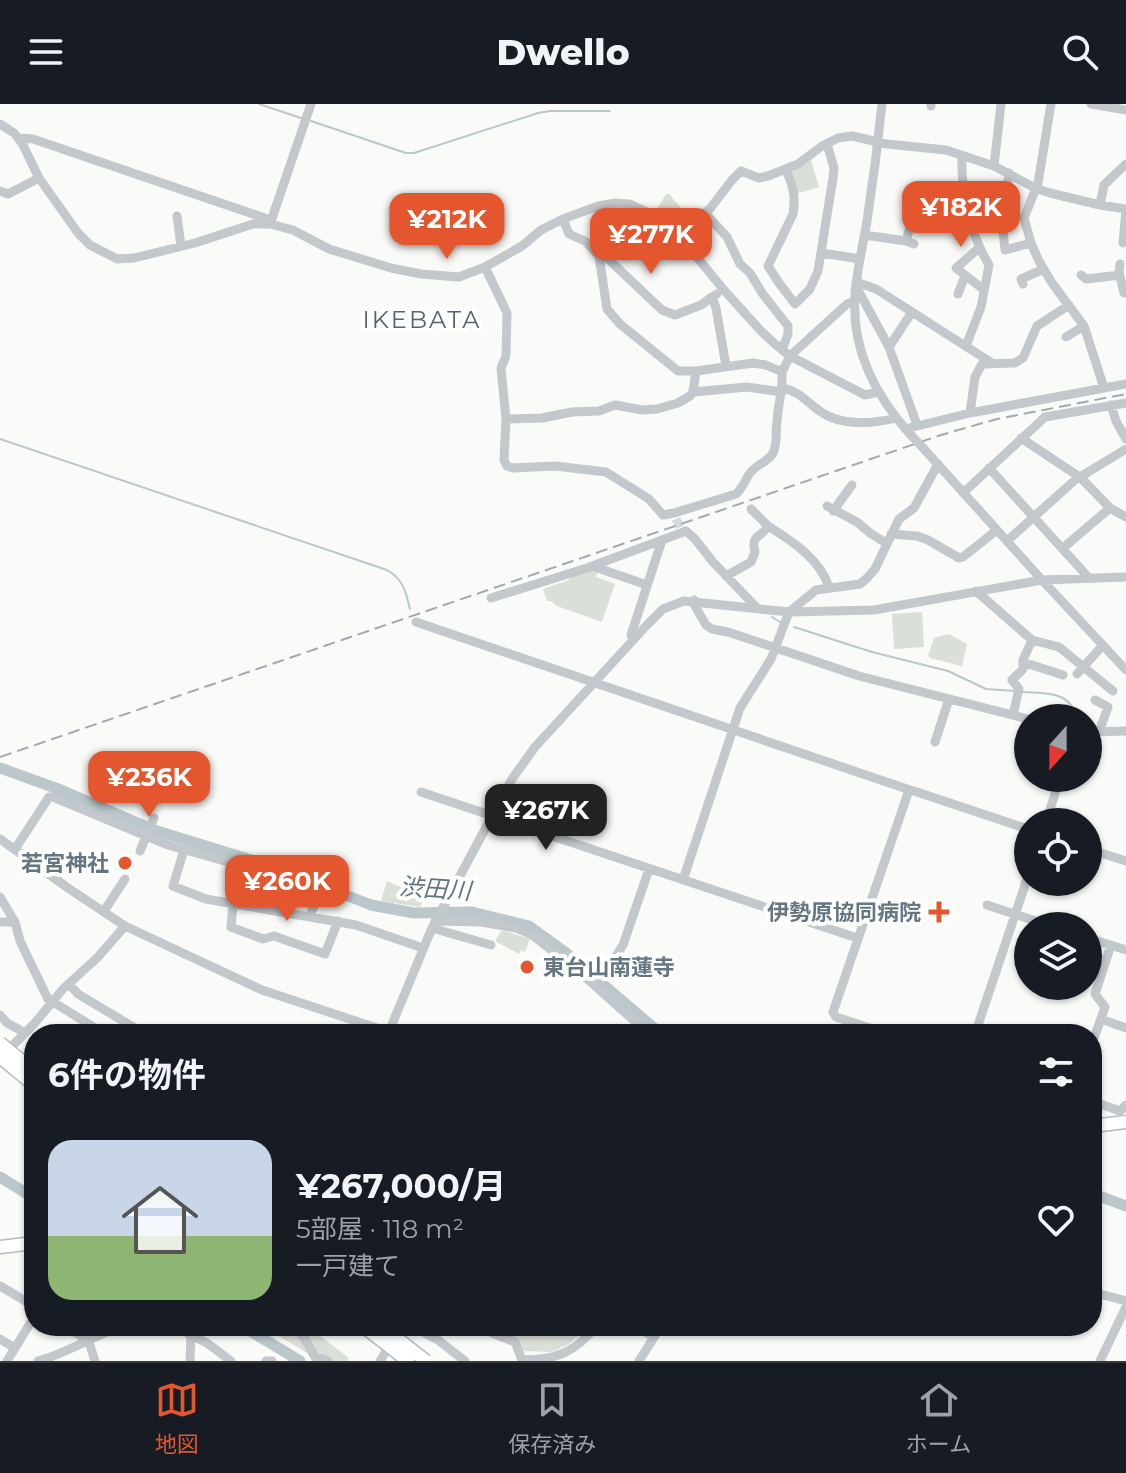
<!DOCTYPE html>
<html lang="ja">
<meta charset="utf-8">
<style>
:root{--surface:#171b24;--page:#20242c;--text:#f1f3f6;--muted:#9ea1a6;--line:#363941;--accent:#e4572e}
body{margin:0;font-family:Montserrat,"Noto Sans JP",sans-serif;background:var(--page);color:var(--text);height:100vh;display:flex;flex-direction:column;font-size:30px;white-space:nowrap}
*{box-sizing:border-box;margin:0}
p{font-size:26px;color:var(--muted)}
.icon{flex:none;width:44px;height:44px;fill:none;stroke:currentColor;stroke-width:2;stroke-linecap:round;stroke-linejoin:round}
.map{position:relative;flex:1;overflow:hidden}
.details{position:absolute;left:24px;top:920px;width:1078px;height:312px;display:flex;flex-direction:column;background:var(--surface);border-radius:32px;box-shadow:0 2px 6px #0004}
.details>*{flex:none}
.needle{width:52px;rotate:201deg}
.buttons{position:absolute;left:1014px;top:600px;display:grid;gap:16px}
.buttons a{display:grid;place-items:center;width:88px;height:88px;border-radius:50%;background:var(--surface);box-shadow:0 2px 6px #0004;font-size:40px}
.price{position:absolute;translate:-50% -68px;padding:0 18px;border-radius:16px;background:var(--accent);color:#fff;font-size:26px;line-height:52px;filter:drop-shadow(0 2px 4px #0008)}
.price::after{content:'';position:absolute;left:50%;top:48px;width:24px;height:18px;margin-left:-12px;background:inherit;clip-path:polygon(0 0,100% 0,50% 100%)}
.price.on{background:#222;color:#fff}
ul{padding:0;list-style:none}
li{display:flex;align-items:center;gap:24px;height:200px;padding:0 24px}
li+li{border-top:2px solid var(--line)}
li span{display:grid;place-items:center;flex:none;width:224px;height:160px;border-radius:24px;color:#555}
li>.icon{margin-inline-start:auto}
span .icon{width:96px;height:96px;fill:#fffc;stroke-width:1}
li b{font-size:34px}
h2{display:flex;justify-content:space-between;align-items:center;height:96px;padding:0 24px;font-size:34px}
header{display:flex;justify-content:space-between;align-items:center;height:104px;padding:0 24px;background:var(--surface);font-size:36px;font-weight:800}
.tab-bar{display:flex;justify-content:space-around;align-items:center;height:112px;border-top:2px solid var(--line);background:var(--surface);font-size:22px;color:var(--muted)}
.tab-bar a{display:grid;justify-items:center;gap:4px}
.tab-bar .on{color:var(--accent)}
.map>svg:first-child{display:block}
.green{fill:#dadfd7}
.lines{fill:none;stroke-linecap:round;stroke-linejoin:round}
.stream{stroke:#bbc7cb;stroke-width:2}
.river{stroke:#bbc7cb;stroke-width:11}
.minor-tunnel{stroke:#d5d9db;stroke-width:9;stroke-dasharray:9 4.5;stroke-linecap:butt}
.highway-casing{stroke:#b4b9bd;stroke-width:15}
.minor{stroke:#c3c8cc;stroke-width:9}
.highway{stroke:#fff;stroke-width:12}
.rail{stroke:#a2aab0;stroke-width:2;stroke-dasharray:12 6;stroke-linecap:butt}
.highway-bridge-casing{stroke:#b4b9bd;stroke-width:15;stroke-linecap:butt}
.minor-bridge{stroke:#c3c8cc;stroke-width:9}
.highway-bridge{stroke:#fff;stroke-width:12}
.poi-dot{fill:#e4572e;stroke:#fff;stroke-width:3}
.labels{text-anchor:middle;stroke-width:8;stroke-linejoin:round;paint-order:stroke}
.poi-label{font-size:22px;font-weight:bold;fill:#657683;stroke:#fff;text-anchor:end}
.neighbourhood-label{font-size:24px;letter-spacing:2px;fill:#57646e;stroke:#fff}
.water-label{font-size:24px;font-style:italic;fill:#60757c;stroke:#fff}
</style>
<header><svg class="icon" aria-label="menu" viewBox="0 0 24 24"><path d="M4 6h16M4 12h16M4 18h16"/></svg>Dwello<svg class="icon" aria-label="search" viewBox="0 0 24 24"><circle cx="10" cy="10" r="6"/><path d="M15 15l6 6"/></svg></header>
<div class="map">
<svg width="1126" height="1257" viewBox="0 0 1126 1257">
<rect width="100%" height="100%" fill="#fafaf8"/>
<path class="green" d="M811 56 819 83 796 90 789 68 799 64Z
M666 90H669L688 112 676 119 656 107Z
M590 464 598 467 596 473 615 480 602 518 557 502 551 497H547L543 485 569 476 571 471Z
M922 508 924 543 894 545 892 510Z
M949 530 967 540 962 562 930 554 928 552 934 534Z
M387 777 424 793 420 803 381 797Z
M502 826 530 835 525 848 521 846 519 850 495 837Z
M263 1222H307L349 1254 347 1257H320Z
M494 1222H589L569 1240 552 1248 524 1247 515 1235Z"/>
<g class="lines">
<path class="stream" d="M259 0 301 14
M311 17 406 49H414L538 9 550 7H610
M0 335 387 466C403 475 406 488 410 505
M772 513 780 518
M794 523 872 548 948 567 986 585 1016 587
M1022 588C1044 589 1072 587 1076 614"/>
<path class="river" d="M0 664 61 686 154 726 277 764 371 801 414 809 472 808 529 822 566 849 661 930
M0 1073 34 1094
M1092 1092 1102 1093 1126 1102
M242 1222 300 1257"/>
<path class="minor-tunnel" d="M676 415 680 424"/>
<defs>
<path id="highway" d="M1092 1022 1126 1018
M0 1143 34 1139"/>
</defs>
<use href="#highway" class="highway-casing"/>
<path class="minor" d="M882 0C878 39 873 78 867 117 863 141 857 165 855 190 851 244 874 290 910 330
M1051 0 1038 79 1024 114 1031 139 1039 157 1052 179 1084 222 1104 284
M1091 0 1126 6
M931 2V0
M0 20 14 29 22 39 39 74 78 129 90 141 117 155 134 154 195 139 253 120H270L293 126 329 145 391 164 421 170 459 173 485 163 522 142 541 126 563 115 598 102 616 99 630 100 655 112 674 125 723 185 760 226 775 240 790 252 865 291 878 288
M19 34 33 35 265 114 270 120 311 0
M962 52C961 92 969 127 989 161L981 203 966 242
M994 62 1001 0
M786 66C793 82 796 93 793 110L768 162 779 179 795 200 810 185 818 167 833 74 834 64 827 40
M1009 69 1002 117 1005 146 1031 139
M0 87 8 90 39 74
M1100 101 1104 81 1126 60
M705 109 727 133 740 160 750 169 762 189 788 222V230L782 246
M177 112 181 142
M563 115 569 130 585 137 599 152 607 205 620 220 678 267H696L753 259 766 261 782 268 790 252 847 200 855 197
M674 125 709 106 732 76 741 67 759 74 768 72 798 60 822 42 838 34 852 32 887 40 946 46 994 62 1035 84 1050 89 1100 101 1126 105
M864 131 906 137 914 140
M906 137 910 123
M1123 139 1126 106
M979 144 956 164 983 185
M822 149 860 155
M599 152H605L662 206 675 211 701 201 712 193
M1120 160 1119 169 1124 189
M485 163 507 209 506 252 501 264 506 315 542 314 572 308 599 307 615 301 642 306 657 305 678 299 690 292 693 288 696 267
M1081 171 1086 175 1120 171
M856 178 876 185 992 259
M1023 180 1021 175 1044 165
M855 186 859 188 889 243 917 321
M717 190 712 193 716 204 726 262
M958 190 965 172
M1066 233 1084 222
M889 243 912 208
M783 284C799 287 808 299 821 308 841 322 873 320 896 314
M693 288 747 283 782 288
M1111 301 1116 317 1126 335
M970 309 975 273 982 260 1015 259 1023 254 1037 222 1069 201
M506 315 504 356 507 362 513 364 555 362 606 368 649 395 663 411 674 409 736 390C743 384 745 376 750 369 756 361 768 358 773 349 778 339 775 328 777 318 778 300 783 286 782 268
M905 325 970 309 1126 280
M1021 334 1081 374 1110 404 1126 413
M924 345 1042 476 1126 566
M989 364 1089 474
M963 389 1045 313 1126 299
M827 402 857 418 870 429 886 439
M833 407 852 381
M768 422C792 437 820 455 829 483
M891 430 917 432 928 436 959 454 963 453 997 426
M1007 437 1075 376 1126 345
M1063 444 1110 404
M592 462 647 481
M726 472 751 458 755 448C750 430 762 434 768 422L751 405
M976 487 1032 536 1059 543 1113 587
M491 494 587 464 686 427 695 435 713 458 757 504
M694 496 695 502 706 521 712 525 728 528 776 544 859 572 1028 615
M416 518 910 686
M633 536 631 531 662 436
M1023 560 1032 561 1063 571
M1077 570 1103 541
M1095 596 1108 603 1099 628
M1013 611 1019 585 1012 576 1023 565V556L1032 536
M1088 628 1126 627
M935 638 949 595
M421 688 857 834
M1046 718 1060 674
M0 735 68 784 125 822 262 886 395 930
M15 745 49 693H53L168 741 292 776 320 787 310 812
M1088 745 1126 757
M184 746 173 782 206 795 356 821 423 844
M140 747 154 714
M683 776 740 604 771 555 789 508 816 486 860 480 866 475 875 465 899 415 914 404 938 360
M0 793 15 818 20 837 48 895 105 930
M233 800 231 823 263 835 274 832 325 850 338 817
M987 801 1051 822
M104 807 125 775
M435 817 481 818 516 824 532 831 576 865 649 930
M0 818H15
M432 824 491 841
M1088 834 1126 846
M602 874 623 841 649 765
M69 880 78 890 145 930
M0 911 7 919 20 926
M1101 915 1126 924
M388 930 432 824 512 675 535 643 647 521 663 505 684 497 789 508 874 506 1042 476 1126 473
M888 930 836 913 833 908 908 689 910 686 914 687 1028 725
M975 930 1028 772
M1092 940 1105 903 1095 890 1109 847
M4 950 34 920 63 885 97 854 125 822
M1092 997 1120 1007 1126 1001
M0 1182 34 1202
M1092 1188 1126 1197
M65 1222 87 1236
M173 1222 207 1239 231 1257
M294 1222 305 1235 315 1253 328 1257
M412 1222 438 1236 465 1257
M483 1222 492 1229 515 1238 522 1256C555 1256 575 1249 596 1222
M637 1222 653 1233
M0 1235 15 1244
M88 1235 95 1257
M7 1257 34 1213
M38 1257C68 1249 94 1231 124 1222
M190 1257 191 1231 196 1222
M266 1257H272
M380 1257 401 1222
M639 1257 661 1222
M1100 1257 1126 1203"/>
<use href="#highway" class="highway"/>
<path class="rail" d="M0 653 941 331 997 315 1126 290"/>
<defs>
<path id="highway-bridge" d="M0 939 34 967
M0 953 34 981
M363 1222 408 1257
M381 1222 426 1257"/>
</defs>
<use href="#highway-bridge" class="highway-bridge-casing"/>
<path class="minor-bridge" d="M910 330 924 345"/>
<use href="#highway-bridge" class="highway-bridge"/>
</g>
<g class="poi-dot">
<circle cx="125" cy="759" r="8"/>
<path d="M935 796h8v8h8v8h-8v8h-8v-8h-8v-8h8z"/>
<circle cx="527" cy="863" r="8"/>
</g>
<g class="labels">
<g class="poi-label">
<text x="109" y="767">若宮神社</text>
<text x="921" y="816">伊勢原協同病院</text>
<text x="543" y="871" text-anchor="start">東台山南蓮寺</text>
</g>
<g class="neighbourhood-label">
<text x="422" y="224">IKEBATA</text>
</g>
<g class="water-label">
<text transform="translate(435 785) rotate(4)" y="8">渋田川</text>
</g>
</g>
</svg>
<div class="buttons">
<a><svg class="needle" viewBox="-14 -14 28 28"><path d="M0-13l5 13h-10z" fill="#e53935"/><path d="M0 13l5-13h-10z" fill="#9ea1a6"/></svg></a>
<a><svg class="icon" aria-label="locate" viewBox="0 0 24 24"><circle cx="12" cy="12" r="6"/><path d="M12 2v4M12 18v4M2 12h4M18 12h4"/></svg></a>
<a><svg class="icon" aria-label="layers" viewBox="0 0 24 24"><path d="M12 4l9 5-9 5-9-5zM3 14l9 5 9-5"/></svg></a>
</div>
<b class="price" style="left:961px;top:145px">¥182K</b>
<b class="price" style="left:447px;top:157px">¥212K</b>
<b class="price" style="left:651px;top:172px">¥277K</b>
<b class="price" style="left:149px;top:715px">¥236K</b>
<b class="price on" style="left:546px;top:748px">¥267K</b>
<b class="price" style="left:287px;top:819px">¥260K</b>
<section class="details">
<h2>6件の物件<svg class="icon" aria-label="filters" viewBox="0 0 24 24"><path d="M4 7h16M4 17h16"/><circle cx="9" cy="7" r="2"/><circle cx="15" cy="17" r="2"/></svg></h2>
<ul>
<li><span style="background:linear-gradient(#c9d6e8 60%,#8fb573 0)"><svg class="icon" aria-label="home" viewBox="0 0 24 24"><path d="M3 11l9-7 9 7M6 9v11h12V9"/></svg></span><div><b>¥267,000/月</b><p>5部屋 · 118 m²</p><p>一戸建て</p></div><svg class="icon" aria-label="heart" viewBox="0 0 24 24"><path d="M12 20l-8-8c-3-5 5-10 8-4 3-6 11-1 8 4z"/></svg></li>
</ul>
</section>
</div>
<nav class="tab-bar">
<a class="on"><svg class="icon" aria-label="map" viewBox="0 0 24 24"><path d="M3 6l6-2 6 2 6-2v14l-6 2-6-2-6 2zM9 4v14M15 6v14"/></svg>地図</a>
<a><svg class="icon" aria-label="saved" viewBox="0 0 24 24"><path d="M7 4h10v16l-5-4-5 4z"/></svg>保存済み</a>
<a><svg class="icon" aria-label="home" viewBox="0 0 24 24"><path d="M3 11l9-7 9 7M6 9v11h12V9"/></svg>ホーム</a>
</nav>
